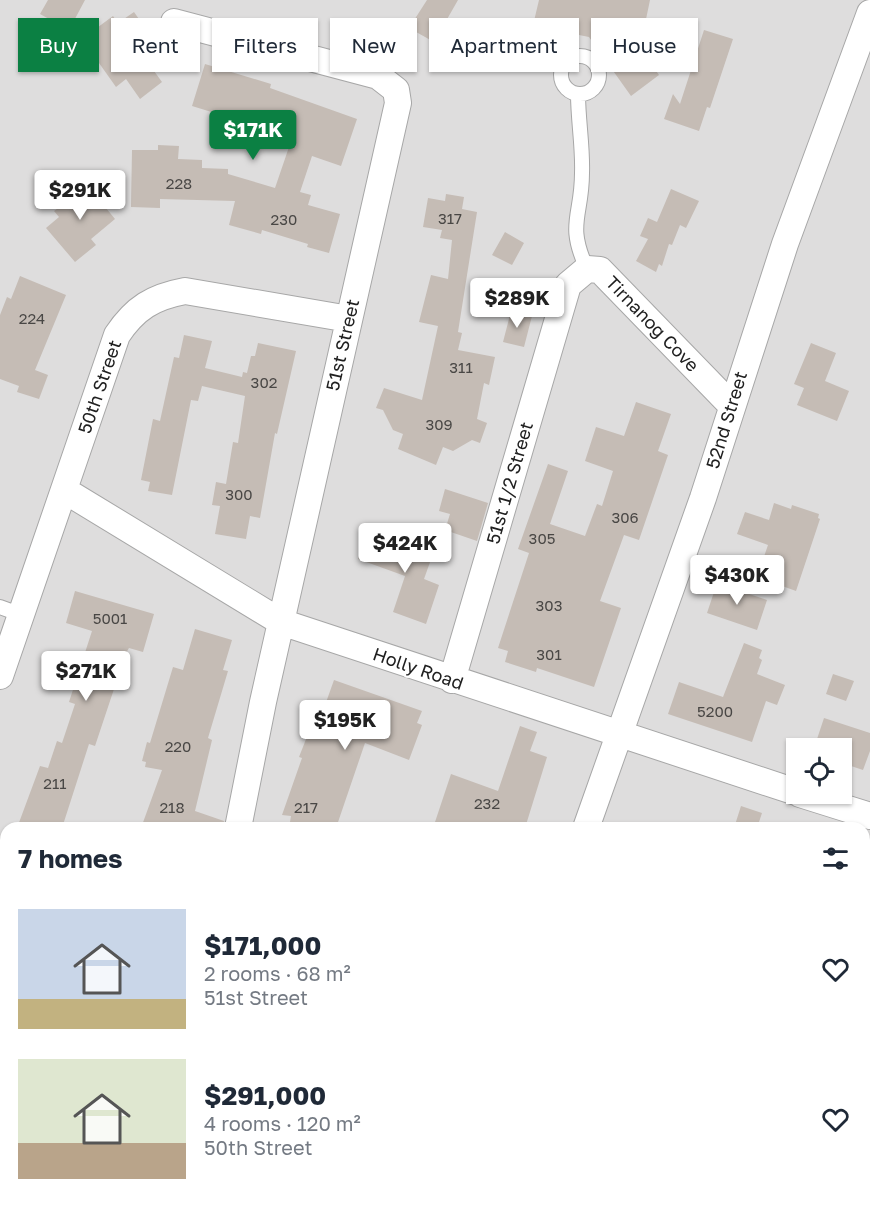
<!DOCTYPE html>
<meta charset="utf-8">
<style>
:root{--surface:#fff;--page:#f6f6f7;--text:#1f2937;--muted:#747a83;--accent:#0b8043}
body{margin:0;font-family:"Golos Text",sans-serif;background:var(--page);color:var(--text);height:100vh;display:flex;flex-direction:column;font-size:22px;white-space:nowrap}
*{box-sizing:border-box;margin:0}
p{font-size:20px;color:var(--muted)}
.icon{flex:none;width:33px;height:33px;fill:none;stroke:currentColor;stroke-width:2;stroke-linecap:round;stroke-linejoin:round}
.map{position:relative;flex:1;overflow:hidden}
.panel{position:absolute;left:0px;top:822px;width:870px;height:386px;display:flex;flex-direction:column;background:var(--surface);border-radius:18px 18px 0 0;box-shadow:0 2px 4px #0004}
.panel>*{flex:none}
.banner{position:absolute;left:18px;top:18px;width:834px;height:54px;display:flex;gap:12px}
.tools{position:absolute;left:786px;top:738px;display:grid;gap:12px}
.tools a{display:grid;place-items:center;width:66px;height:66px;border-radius:0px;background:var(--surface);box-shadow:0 2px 4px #0004;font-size:30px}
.price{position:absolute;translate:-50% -51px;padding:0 14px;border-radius:6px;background:#fff;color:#222;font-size:20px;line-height:39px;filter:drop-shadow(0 2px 3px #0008)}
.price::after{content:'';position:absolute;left:50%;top:36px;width:18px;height:14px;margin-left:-9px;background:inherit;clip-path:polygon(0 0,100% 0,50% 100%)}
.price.selected{background:var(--accent);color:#fff}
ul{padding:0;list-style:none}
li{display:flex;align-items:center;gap:18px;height:150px;padding:0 18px}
li span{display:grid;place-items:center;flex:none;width:168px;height:120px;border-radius:0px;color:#555}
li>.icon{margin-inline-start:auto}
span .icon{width:72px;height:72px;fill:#fffc;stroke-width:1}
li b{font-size:26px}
h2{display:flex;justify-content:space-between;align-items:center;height:72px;padding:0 18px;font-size:26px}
.tag{padding:0 21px;border-radius:0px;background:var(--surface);box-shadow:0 2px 4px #0004;font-size:21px;line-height:54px}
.tag.selected{background:var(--accent);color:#fff}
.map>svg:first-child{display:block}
.residential{fill:#dedddd;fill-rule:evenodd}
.building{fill:#c5bcb5}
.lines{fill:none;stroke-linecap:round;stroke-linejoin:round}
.lane-casing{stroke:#a7a7a7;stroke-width:16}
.street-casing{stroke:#a7a7a7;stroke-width:28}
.lane{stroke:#fff;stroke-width:14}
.street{stroke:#fff;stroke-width:26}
.labels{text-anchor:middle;stroke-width:4.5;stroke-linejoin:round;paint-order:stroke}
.number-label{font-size:15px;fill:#494745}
.street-label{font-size:18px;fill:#202020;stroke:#fff}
</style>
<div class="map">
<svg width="870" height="1207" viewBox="0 0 870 1207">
<rect width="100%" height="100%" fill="#f0ede6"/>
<path class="residential" d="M0 0H870V1207H0ZM796 748H842V794H796ZM6 828H864V1202H6Z"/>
<path class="building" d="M48 0H85L69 30 40 14Z
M427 0H458L434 42 409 28Z
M539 0H650L640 48 659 75 631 96 589 37 549 29V24L534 21Z
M134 12 146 29 139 34 156 58 149 64 162 82 140 99 126 79 116 87 82 39 113 16 118 23Z
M704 30 733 39 710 108 707 107 699 131 664 119 673 94 680 104Z
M205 64 271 84 270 88 357 119 341 166 312 156 300 192 311 195 308 205 340 214 329 253 307 247 308 244 262 230 261 234 229 225 235 201 160 199V208L131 207 132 150H158V145L179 146 178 159 202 160V168L228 169V174L275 188 289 147 276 143 280 133 192 106Z
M83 180 115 219 91 239 96 245 75 262 46 228 59 217 54 211 64 204 60 200Z
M671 189 699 201 686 228 680 225 672 245 669 244 662 266 659 264 656 272 636 261 648 239 640 236 648 218 657 222Z
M446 194 464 197 462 209 477 212 458 332 462 333 458 350 495 357 489 385 484 383 477 419 487 423 480 443 472 440 453 451 443 447 436 465 398 449 403 434 393 430 383 410 376 408 384 388 422 400 438 326 419 322 431 275 448 279 452 240 440 238 442 230 423 227 428 198 445 201Z
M505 232 524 243 512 265 492 255Z
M20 276 66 295 35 370 48 375 39 399 17 392 19 386 0 379V315L7 297 11 299Z
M511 311 532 316 524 347 503 342Z
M184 335 212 341 205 368 242 377 243 372 247 373 251 356H255L258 343 296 351 277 434 275 433 260 518 250 516 246 539 215 534 220 506 212 505 216 482 226 484 233 442 238 443 245 396 202 386 198 401 191 400 172 495 148 491 150 482 141 480 153 419 160 421 174 357 179 358Z
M811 343 836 353 825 381 849 391 837 421 797 405 804 388 794 384Z
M636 402 671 414 658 451 668 455 639 540 624 535 600 601 621 608 594 687 537 668 536 672 505 662 508 651 498 648 529 553 518 549 548 464 568 471 550 524 585 536 597 504 602 506 613 471 585 461 596 427 624 436Z
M445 489 488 503 477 541 445 530 450 514 439 511Z
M774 503 791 509 792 505 819 514 818 518 820 519 796 591 757 577 768 545 737 534 745 512 769 520Z
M367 535 395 545 398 539 434 551 424 579 439 585 426 624 393 612 405 576 358 559Z
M717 583 767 600 757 630 707 613Z
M75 591 154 614 143 652 129 648 126 653 95 746 89 744 62 828H17L40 766 48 768 57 741 62 743 75 704 69 702 92 631 66 623Z
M195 629 232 640 223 670 228 671 208 738 212 740 195 811 224 821 223 828H141L162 770 145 767 146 762 142 761 147 742 150 743 173 667 183 670Z
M744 643 762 650 759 658 762 660 757 674 785 685 777 705 766 701 752 742 668 714 679 682 723 697Z
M833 674 854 681 846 701 826 694Z
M334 680 422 711 417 723 422 725 409 760 365 743 336 828H289L291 816 282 815 302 758 299 757 319 706 324 708Z
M824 718 870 733V751L863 770 842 763V748H814Z
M520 726 537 732 530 751 547 757 525 828H433L451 774 498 791Z
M741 806 762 813 757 828H734Z"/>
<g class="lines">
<defs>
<path id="lane" d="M561 75a19 19 0 1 1 38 0a19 19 0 1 1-38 0Z
M578 94C578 120 583 147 582 173 582 217 566 223 587 269
M0 607 22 615
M638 1207 640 1202"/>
<path id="street" d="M174 22 378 76 396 90 398 103 263 702 238 828
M64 490 281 622 796 792
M0 676 117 335C135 308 153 297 185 291L349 319
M452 680 568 285 587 269 600 270 731 405
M800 794 870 816
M586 828 703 498 785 244 870 13
M0 1068 6 1070
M864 1088 870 1070
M379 1202 396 1207
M163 1207 165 1202
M452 1207 454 1202
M823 1207 825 1202"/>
</defs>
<use href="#lane" class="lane-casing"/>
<use href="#street" class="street-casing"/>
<use href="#lane" class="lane"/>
<use href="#street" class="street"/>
</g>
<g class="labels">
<g class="number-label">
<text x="179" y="189">228</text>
<text x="450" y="224">317</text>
<text x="284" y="225">230</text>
<text x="32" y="324">224</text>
<text x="461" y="373">311</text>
<text x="264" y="388">302</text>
<text x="439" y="430">309</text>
<text x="239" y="500">300</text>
<text x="625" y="523">306</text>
<text x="542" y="544">305</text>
<text x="549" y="611">303</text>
<text x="110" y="624">5001</text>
<text x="549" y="660">301</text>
<text x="715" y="717">5200</text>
<text x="178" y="752">220</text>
<text x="55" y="789">211</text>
<text x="487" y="809">232</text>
<text x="172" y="813">218</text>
<text x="306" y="813">217</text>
</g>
<g class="street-label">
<text transform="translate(652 324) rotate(46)" y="6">Tirnanog Cove</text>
<text transform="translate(343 345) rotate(-77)" y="6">51st Street</text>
<text transform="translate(100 387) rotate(-71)" y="6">50th Street</text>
<text transform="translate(727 420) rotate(-73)" y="6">52nd Street</text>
<text transform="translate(510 483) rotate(-74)" y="6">51st 1/2 Street</text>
<text transform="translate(418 669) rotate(19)" y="6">Holly Road</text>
</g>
</g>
</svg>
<div class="tools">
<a><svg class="icon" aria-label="locate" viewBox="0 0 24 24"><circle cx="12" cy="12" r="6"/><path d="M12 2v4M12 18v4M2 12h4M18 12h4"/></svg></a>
</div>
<b class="price selected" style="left:253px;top:161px">$171K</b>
<b class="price" style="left:80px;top:221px">$291K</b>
<b class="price" style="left:517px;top:329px">$289K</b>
<b class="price" style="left:405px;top:574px">$424K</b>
<b class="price" style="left:737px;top:606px">$430K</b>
<b class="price" style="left:86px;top:702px">$271K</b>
<b class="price" style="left:345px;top:751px">$195K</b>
<div class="banner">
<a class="tag selected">Buy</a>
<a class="tag">Rent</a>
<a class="tag">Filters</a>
<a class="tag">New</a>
<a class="tag">Apartment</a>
<a class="tag">House</a>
</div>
<section class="panel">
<h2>7 homes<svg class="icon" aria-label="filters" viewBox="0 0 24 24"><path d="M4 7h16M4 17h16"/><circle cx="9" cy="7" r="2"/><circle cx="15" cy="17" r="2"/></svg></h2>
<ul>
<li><span style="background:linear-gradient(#c9d6e8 75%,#c2b280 0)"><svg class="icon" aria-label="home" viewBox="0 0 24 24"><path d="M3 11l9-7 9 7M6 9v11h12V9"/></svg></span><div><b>$171,000</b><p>2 rooms · 68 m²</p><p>51st Street</p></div><svg class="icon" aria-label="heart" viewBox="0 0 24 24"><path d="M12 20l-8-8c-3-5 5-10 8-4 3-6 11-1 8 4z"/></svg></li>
<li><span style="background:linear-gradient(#dfe7d0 70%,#b9a48a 0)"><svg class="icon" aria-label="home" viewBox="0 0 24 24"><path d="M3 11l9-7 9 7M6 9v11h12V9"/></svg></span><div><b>$291,000</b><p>4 rooms · 120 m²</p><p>50th Street</p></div><svg class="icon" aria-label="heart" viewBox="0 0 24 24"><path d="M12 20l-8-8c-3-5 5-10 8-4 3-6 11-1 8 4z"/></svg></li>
</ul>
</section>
</div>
